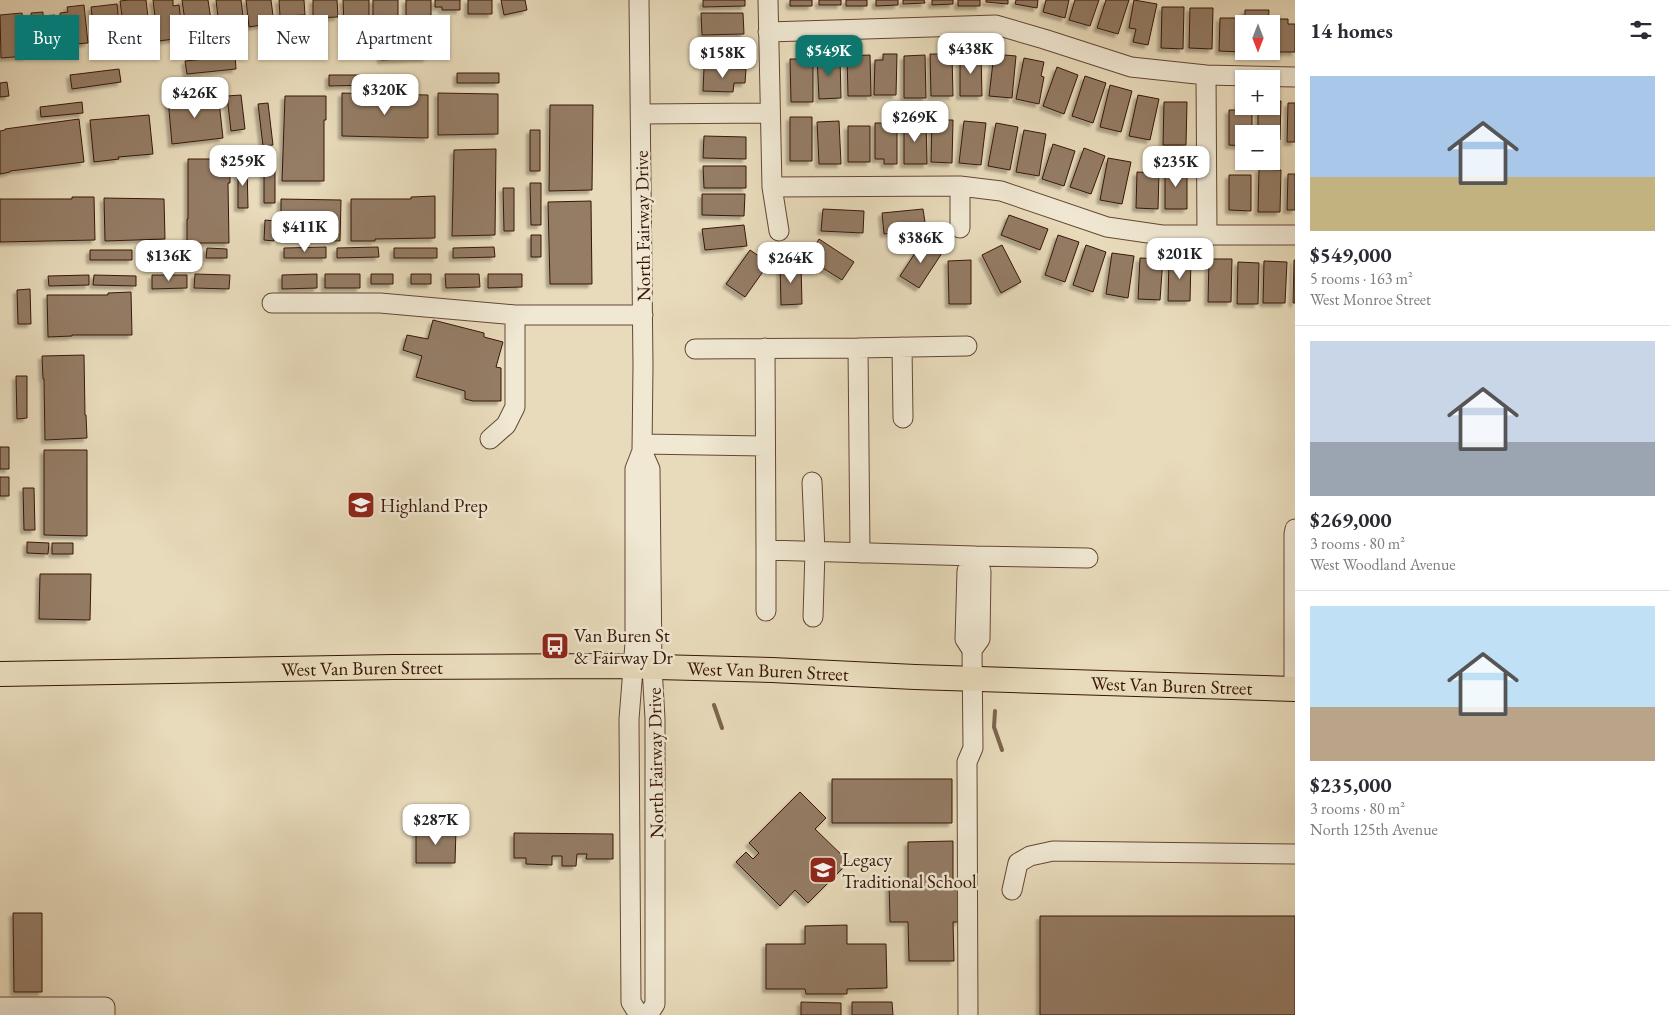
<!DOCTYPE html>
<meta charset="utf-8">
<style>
:root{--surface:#fff;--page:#f2f2f3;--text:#2b2b33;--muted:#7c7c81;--line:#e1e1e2;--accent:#0f766e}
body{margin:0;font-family:"EB Garamond",serif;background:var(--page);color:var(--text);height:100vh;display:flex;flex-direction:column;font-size:19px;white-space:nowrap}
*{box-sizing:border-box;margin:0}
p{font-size:16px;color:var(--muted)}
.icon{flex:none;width:28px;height:28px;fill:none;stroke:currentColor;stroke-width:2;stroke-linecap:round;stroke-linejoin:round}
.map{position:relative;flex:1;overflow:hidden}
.sheet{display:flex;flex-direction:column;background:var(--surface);width:375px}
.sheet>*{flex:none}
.top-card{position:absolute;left:15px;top:15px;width:475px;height:45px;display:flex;gap:10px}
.needle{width:32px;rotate:180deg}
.controls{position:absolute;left:1235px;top:15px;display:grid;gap:10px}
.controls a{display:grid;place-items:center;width:45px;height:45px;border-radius:0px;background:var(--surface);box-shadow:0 1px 4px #0004;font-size:25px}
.price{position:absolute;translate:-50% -42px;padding:0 11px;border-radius:10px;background:#fff;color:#222;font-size:16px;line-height:32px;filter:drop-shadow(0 1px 2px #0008)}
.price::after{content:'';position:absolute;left:50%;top:30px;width:15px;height:11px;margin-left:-8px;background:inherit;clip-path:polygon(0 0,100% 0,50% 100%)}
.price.current{background:var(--accent);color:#fff}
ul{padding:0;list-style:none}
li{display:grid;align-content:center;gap:10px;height:265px;padding:0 15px}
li+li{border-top:1px solid var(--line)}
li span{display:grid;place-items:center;height:155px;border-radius:0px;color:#555}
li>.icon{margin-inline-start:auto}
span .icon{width:90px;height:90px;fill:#fffc;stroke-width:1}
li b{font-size:21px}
h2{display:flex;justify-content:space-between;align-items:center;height:60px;padding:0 15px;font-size:21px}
.tag{padding:0 18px;border-radius:0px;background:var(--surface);box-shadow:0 1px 4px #0004;font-size:18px;line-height:45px}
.tag.current{background:var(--accent);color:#fff}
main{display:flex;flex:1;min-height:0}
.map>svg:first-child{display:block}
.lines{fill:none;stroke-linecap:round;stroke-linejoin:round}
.stream{stroke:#7e644e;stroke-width:4}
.building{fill:#947c65;stroke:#381607;filter:url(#shadow)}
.minor-casing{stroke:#644734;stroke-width:21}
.major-casing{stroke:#381607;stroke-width:26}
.minor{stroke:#f0e8d3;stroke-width:19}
.major{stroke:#e8dbbb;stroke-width:24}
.labels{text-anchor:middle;stroke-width:5;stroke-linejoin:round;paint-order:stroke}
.street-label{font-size:19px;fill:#381607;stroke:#f0e8d3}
.poi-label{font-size:19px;fill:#381607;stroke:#f0e8d3;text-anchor:start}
</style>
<main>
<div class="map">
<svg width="1295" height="1015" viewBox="0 0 1295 1015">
<defs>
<filter id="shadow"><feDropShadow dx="-3.5" dy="3.5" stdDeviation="1" flood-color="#0004"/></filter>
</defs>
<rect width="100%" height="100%" fill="#e8dbbb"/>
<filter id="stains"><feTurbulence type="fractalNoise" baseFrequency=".004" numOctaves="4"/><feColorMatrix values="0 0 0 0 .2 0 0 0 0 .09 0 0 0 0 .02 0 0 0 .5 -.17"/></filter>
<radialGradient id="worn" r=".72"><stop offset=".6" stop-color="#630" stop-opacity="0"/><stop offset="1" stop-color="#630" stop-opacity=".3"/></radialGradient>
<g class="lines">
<path class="stream" d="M714 705 722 728
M995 711 994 727 1002 750"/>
</g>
<path class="building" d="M129 0H146L151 42 126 45 120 1Z
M153 0H173V6L179 5 183 38 158 41Z
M182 0H208L213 33 187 36Z
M216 0H241L245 31 220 34Z
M246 0H271L274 23 249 27Z
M279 0H304L305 15 280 16Z
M313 0H337L338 17 313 18Z
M343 0H369V23L344 24Z
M373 0H398V21L373 22Z
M406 0H431V22L406 23Z
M435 0H460V10H442V7H435Z
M468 0H492V14H468Z
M501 0H525L527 10 504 15Z
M703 0H745V6L703 7Z
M790 0H812V6H790Z
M819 0H841V5H819Z
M846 0H867V6H846Z
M876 0H898V5L876 6Z
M903 0H924L925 3 903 4Z
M932 0H953V4L932 5Z
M958 0H980V6H958Z
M986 0H1008V4L986 2Z
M1016 0H1038L1037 8 1015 4Z
M1046 0H1069L1065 18 1043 12Z
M1075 0H1099L1090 26 1069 20Z
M1106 0H1129L1118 34 1097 28Z
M1134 0 1157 4 1148 45 1133 42 1136 29 1129 28Z
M117 4 121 44 96 47 91 7Z
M84 5 88 43 63 45 60 13 68 12 67 7Z
M1162 7H1184L1183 49 1161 48Z
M1190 8H1213L1212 49 1189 48Z
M1245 10H1269L1268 24H1245Z
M43 12V16L55 15 57 38 51 39 52 45 34 47 31 13Z
M22 13 27 56 1 58 0 15Z
M701 13H743L744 34 702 35Z
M1220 18H1243L1242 52 1219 51Z
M1276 19H1288V24H1295V52H1276Z
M745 40 746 62 703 63V41Z
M427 45V58L381 60 380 46Z
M883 54H897L896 95H874L875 60H883Z
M930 54H952L953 96H931Z
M981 54 982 96H960V55Z
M994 54 1016 56 1012 98 989 96Z
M870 55 871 96H848L847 56Z
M925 55 926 98H904V56Z
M235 56 236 69 187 74 185 61Z
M817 56H840L841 98 819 99Z
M1024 58 1044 62 1041 76 1044 77 1039 104 1016 99Z
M790 59H813V102H791Z
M1057 67 1078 75 1064 114 1043 106Z
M704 68 746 69 745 83H734L733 92 703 91Z
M119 69 121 82 72 89 70 75Z
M457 73H499V83H457Z
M329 75H372V85L329 86Z
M1085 76 1106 83 1093 123 1072 116Z
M7 82 9 96 0 97V83Z
M1110 85 1132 91 1121 132 1100 127Z
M218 93 223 138 172 144 168 99Z
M342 93 428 95V138L342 136Z
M438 93 498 94V134L438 135Z
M241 95 245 129 231 131 227 96Z
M1138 95 1159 99 1150 140 1129 136Z
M285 96H326V120H324V181H282Z
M1239 101H1244V106H1252V134H1244V146L1229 145V110H1239Z
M1271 101H1281L1280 140H1271V134H1258V106H1271Z
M82 102 83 113 41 117 40 107Z
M1164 102H1187L1186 145H1163Z
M268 103 273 145 263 146 258 104Z
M1288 103H1295V142H1287Z
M550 105H593L592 190 549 191Z
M149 115 153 154 118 157 119 159 94 162 90 120Z
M790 117H812V161H790Z
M79 119 84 162 10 171V172L0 174V131L5 130V129Z
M932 120H953L952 163 931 162Z
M839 121 841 164H819L817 122Z
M926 121 927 164H904V122Z
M964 121 986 123 981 165 959 163Z
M875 123H897V164H884V159H875Z
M996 123 1018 127 1010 170 988 166Z
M848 126H870V162H848Z
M530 130H540V171H530Z
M1024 130 1046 134 1039 176 1016 172Z
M704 136 746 137V159L703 158Z
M1053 144 1075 151 1064 186 1042 179Z
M1084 148 1105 156 1091 194 1070 187Z
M496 149 495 235 452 236 454 150Z
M1108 158 1131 162 1122 204 1100 200Z
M188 159H230V183H228L229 243H187V219H188Z
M264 162H275V203H264Z
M247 165 248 208H238V166Z
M703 166H746V188H704Z
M1165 167H1187V209H1165Z
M1259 169 1281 170 1280 212H1258Z
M1137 172 1159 173 1158 209 1136 208Z
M1288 174H1295V210H1287Z
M1229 175H1251V211L1229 210Z
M530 183H541V225H531Z
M503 188H514V231H504Z
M702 194H745L744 216 702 215Z
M435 196V238L375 239V241H351V199H411V197Z
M72 197H94L95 240 0 242V199H72Z
M104 198 164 199 165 239 105 241Z
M281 199 341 200 340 241 281 239Z
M591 201 592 284H550L548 202Z
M823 209 864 211 863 233 821 231Z
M923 209 926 229 884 234 882 213Z
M1009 215 1048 229 1040 250 1001 235Z
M265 220 275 221 274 241 264 240Z
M744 225 747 246 705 250 702 229Z
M531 235H541V257H531Z
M1058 235 1079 242 1065 282 1045 275Z
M819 239 854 262 842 280 818 265 822 257 812 251Z
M923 241 942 253 919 288 900 276Z
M1002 245 1021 282 1001 293 982 255Z
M1086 245 1106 252 1093 292 1073 285Z
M326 247V258H284V248Z
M378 247 379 257 337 258V248Z
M494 247 495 257 453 258V248Z
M207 248 227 249V258H206Z
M394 248H437V258H394Z
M150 249H190V259H150Z
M90 250H132V260H90Z
M750 250 769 263 745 297 726 284Z
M1112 253 1134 256 1128 298 1106 294Z
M1140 258 1163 259 1160 300 1138 299Z
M1169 259H1191L1190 301H1168Z
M1209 259H1232L1231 302H1208Z
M971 260V304H949L948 261Z
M1294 260H1295V303H1293Z
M1264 261 1287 262 1285 303H1263Z
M1238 262 1259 263 1258 304H1237Z
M780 264H801L802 304 781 305Z
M195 274 230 275 229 289 194 288Z
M317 274V288L282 289V275Z
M325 274H360V288H325Z
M371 274H393V284H371Z
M411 274H431V284H411Z
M445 274H479L480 287 446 288Z
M488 274H522V287L488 288Z
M89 275V285L49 286 48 276Z
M94 275 136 276V286L93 285Z
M152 275H187V288L152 289Z
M30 289 31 324H18L17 290Z
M131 292 132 335H72V336L48 337 47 295H108V293Z
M433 320 484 333V337L503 342 496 367 501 368V401H473L465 399V391L416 377 422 356 403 350 407 335 428 339Z
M84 355 85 415H86L87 438 45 440 44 379H43L42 356Z
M16 376H27V418L17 419Z
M0 447H9V469H0Z
M44 450H87V536L44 535Z
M0 477H9V496H0Z
M23 488H34L35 530H24Z
M27 542 49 543 48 554 27 553Z
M52 543H73V554H52Z
M40 574H91L90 620 39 619Z
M832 779H952V823H832Z
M800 792 826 818 815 829 849 862 808 903 795 890 780 906 736 862 746 852 753 859 759 853 749 843Z
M416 829H456L455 863H416Z
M514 833 613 834V859H586L587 854H577L576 866H562V856H552V865L526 864V858H514Z
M953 841V881H959V922H953L954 961H909L908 922H890L889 881H908V842Z
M13 913H42V992H14Z
M1040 916H1295V1015H1040Z
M847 925V944H886L887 988 847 989V994H806L805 989H766V944H805V926Z
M801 1002 841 1003V1015H801Z
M852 1002H892L893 1015H852Z"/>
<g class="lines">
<defs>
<path id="minor" d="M768 0 772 187 779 231
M768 32 996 25 1044 39 1131 67 1206 75 1295 77
M1206 75 1207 235
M641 114 770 113
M960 186V228
M772 187 960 186 1001 191 1107 227 1162 235H1295
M272 303H380L515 315H643
M902 347 903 418
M765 348 766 550
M695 349 858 348
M490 439 506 425 515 407V315
M642 444 765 446
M642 451 650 469 652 667 655 719V1004L648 1015
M812 482 815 551 813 617
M860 553 858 348 967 346
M975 564V556L1088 558
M766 611V550L975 556
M1294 689V534L1295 529
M1012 890 1018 863 1030 856 1053 851 1295 854
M0 1007H105V1015
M639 1015 631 1002 629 719 635 643V469L642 451 643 366 639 0
M968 1015 967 762 973 748 972 650 965 639 967 571 975 564 981 571 980 639 972 650"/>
<g id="major">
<path id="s1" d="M0 674 393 667 617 666 772 670 915 677 1295 689"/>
</g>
</defs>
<use href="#minor" class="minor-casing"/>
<use href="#major" class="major-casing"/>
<use href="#minor" class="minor"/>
<use href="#major" class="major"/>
</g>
<defs>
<symbol id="school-square" viewBox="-11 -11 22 22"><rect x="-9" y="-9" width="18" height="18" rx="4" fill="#8f2418" stroke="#f0e8d3"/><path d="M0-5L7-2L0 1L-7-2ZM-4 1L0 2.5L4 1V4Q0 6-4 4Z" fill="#fff"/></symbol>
<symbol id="bus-square" viewBox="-11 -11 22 22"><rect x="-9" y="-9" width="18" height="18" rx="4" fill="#8f2418" stroke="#f0e8d3"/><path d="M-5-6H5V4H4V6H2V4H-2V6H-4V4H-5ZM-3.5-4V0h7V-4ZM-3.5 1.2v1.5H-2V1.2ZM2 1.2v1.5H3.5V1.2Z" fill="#fff"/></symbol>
</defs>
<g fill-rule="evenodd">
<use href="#school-square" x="345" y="489" width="32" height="32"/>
<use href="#bus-square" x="539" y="630" width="32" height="32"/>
<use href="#school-square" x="807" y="854" width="32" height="32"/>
</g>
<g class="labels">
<g class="street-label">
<text transform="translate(642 226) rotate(-91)" y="7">North Fairway Drive</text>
<text dy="7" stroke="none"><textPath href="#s1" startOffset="362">West Van Buren Street</textPath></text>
<text dy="7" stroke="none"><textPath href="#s1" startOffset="768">West Van Buren Street</textPath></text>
<text dy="7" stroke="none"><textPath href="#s1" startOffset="1172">West Van Buren Street</textPath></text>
<text transform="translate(655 763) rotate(-91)" y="7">North Fairway Drive</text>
</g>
<g class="poi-label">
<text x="380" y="512">Highland Prep</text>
<text x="574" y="642">Van Buren St<tspan x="574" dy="22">&amp; Fairway Dr</tspan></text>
<text x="842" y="866">Legacy<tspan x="842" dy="22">Traditional School</tspan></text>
</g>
</g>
<rect width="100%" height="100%" filter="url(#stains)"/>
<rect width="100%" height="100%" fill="url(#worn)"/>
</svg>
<div class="controls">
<a><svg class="needle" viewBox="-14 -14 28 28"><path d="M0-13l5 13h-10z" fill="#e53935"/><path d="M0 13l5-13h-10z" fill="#7c7c81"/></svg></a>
<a>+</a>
<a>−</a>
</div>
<b class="price" style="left:971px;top:75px">$438K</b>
<b class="price current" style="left:829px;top:77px">$549K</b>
<b class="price" style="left:723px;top:79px">$158K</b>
<b class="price" style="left:385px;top:116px">$320K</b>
<b class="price" style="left:195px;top:119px">$426K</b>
<b class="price" style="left:915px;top:143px">$269K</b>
<b class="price" style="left:243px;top:187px">$259K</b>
<b class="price" style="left:1176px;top:188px">$235K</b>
<b class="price" style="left:305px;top:253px">$411K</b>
<b class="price" style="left:921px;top:264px">$386K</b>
<b class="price" style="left:1180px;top:280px">$201K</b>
<b class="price" style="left:169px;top:282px">$136K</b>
<b class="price" style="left:791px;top:284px">$264K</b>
<b class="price" style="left:436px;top:846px">$287K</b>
<div class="top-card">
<a class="tag current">Buy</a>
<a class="tag">Rent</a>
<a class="tag">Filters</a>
<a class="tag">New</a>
<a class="tag">Apartment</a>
</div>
</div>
<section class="sheet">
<h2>14 homes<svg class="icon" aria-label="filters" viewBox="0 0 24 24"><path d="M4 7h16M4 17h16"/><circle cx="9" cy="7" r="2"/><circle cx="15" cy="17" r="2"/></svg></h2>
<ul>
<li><span style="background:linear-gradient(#a9c7e8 65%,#c2b280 0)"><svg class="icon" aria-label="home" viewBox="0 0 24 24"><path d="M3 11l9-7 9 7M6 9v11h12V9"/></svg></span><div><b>$549,000</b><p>5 rooms · 163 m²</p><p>West Monroe Street</p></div></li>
<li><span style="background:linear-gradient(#c9d6e8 65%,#9aa5b1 0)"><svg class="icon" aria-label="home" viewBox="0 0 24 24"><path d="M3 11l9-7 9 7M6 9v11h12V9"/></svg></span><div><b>$269,000</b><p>3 rooms · 80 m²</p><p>West Woodland Avenue</p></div></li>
<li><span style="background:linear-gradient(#bfe0f5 65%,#b9a48a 0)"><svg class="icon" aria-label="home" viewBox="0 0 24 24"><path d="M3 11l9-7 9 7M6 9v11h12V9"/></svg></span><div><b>$235,000</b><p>3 rooms · 80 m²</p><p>North 125th Avenue</p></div></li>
</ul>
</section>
</main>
